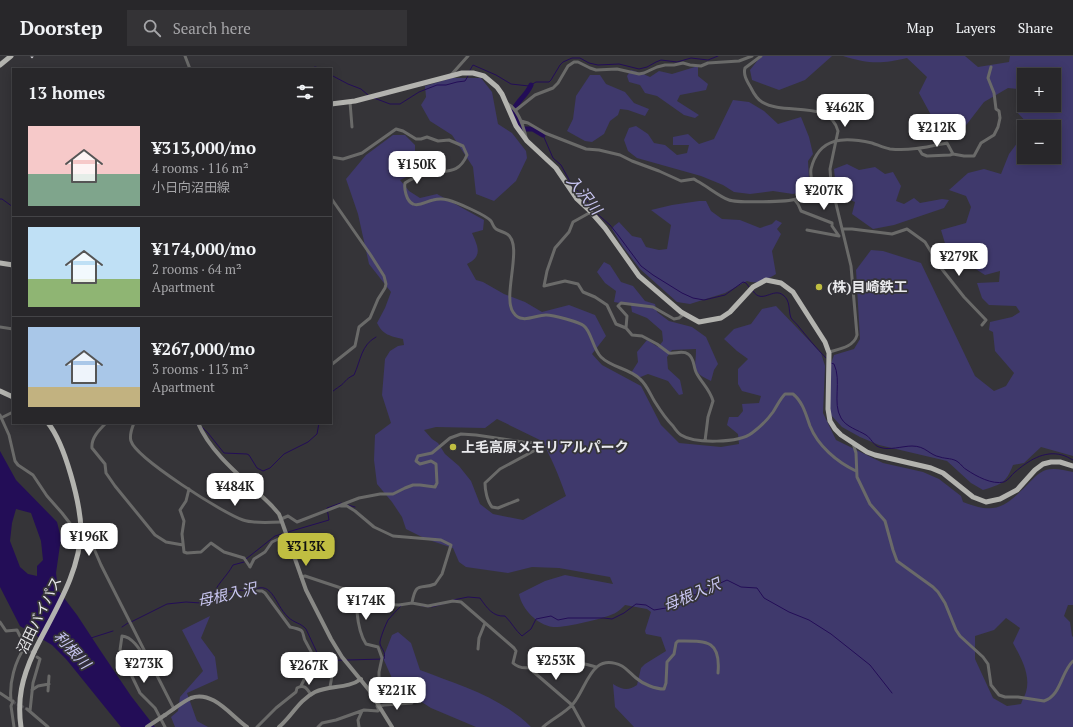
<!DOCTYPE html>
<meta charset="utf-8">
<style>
:root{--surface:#28272a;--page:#343336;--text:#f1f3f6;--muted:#a5a5a8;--line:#444447;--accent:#c0be41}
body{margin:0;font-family:"PT Serif","Noto Sans JP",serif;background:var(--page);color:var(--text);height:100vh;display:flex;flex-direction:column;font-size:15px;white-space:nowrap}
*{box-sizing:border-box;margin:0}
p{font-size:13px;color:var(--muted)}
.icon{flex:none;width:22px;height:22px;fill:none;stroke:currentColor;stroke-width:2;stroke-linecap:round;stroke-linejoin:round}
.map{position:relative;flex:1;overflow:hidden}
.sheet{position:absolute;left:12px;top:12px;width:320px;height:356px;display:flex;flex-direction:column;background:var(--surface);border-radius:0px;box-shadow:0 2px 10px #0003,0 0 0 1px var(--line)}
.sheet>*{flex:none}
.buttons{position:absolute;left:1017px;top:12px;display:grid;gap:8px}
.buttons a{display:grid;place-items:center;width:44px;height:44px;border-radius:0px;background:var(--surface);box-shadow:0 2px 10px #0003,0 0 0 1px var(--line);font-size:20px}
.price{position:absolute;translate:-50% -34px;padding:0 9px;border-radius:8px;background:#fff;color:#222;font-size:13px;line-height:26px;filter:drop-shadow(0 1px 2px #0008)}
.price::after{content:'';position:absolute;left:50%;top:24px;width:12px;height:9px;margin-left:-6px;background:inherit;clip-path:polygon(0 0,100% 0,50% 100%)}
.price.active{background:var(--accent);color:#111}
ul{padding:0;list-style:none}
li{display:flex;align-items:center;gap:12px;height:100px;padding:0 16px}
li+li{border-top:1px solid var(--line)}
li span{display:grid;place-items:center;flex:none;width:112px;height:80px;border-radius:0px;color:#555}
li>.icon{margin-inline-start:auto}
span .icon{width:48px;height:48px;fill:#fffc;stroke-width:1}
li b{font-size:17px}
h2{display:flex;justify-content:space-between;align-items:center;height:48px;padding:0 16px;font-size:17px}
header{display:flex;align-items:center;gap:24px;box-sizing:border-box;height:56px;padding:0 20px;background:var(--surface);border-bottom:1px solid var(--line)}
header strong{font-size:19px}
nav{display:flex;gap:22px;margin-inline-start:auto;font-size:14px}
.search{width:280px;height:36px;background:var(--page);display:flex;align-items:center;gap:10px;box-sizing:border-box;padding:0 14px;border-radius:0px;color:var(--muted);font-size:15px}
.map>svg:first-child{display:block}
.green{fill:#3f396c;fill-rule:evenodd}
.water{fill:#230d57;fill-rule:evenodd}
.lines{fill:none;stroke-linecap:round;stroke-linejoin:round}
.stream{stroke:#230d57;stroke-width:1}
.river{stroke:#230d57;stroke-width:5}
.street-tunnel{stroke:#504f53;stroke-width:3;stroke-dasharray:3 1.5;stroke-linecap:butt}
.street{stroke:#6a6a69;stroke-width:3}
.secondary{stroke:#888885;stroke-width:4}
.highway{stroke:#b3b3af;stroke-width:5}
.rail-casing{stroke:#bebdc1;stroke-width:2.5}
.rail{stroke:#353438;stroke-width:1;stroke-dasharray:3;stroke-linecap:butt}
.secondary-bridge{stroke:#888885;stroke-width:4}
.highway-bridge{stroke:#b3b3af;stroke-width:5}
.poi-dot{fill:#c0be41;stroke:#353438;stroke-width:1.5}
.labels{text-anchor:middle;stroke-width:3.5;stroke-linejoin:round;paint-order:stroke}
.poi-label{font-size:14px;font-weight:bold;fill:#e9e9ec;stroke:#353438;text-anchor:start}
.street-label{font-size:14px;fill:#e9e9ec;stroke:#353438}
.water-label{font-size:15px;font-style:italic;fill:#c9c6f2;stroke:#353438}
</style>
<header>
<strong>Doorstep</strong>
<div class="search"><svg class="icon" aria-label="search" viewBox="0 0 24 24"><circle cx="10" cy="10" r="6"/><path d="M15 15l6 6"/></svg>Search here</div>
<nav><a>Map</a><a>Layers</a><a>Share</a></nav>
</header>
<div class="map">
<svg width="1073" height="671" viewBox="0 0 1073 671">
<rect width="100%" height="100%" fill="#353438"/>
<path class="green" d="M761 0H832L805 24 779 34 752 24 750 14Z
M843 0H965L978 11 1009 6 1010 0H1073V400L1041 391 1024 407 1013 409C1006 427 1002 428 983 434L971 427 947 405 879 389 860 381 842 371 830 358 829 313 834 299 854 293 860 283 856 214 871 194 883 195 921 207 975 320 994 335 1006 330 1014 317 995 295 993 276 989 274 990 266 1012 261 1020 256 1016 250 989 249 982 242 977 227 999 226 1000 215 985 219 971 210 950 204 941 174 966 167 971 151 966 140 949 134 968 117 984 113 1001 118 1009 98 1024 78V101H1054V71H1029L1030 70 1016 55 1018 33 1008 32 984 46 967 68 951 83H934L931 59 919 37 927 21 907 2C882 8 868 8 843 0ZM1024 19H1054V49H1024Z
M698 10V20L708 28 706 34 680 39 677 45 699 59 695 62 684 59 657 40 645 37 640 29 629 26 627 20 631 14 641 17 650 21 659 15 672 18Z
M590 19H600L606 28 625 36 634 47 649 53 645 60 628 54 620 53 618 59 610 65 604 78 592 86 585 85 567 75 573 63 576 40Z
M452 22H481L492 36 498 68 512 77 526 95 527 102 516 125 494 145 476 138 473 111 452 79 430 65 421 49 426 41 425 30Z
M733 44 749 46 764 55 778 68 801 61 809 81 813 98 808 105 809 123 802 136 793 138 773 135 750 138 734 136 723 129 701 120 637 102 628 95 624 84 629 72 636 70 648 78 654 87 665 89 677 99 687 97 689 89H673V81L688 78 699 88 714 83Z
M393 79H405L415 89V117L400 124 409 135 420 142 437 138 484 164 483 174 472 177C478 191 483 200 467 208L476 224 483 226 504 238 525 246 542 256 569 249 595 259 606 280 592 298 602 309 641 330 661 369 679 387 721 391 739 388 738 378 727 369 729 361H738L743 355 742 348 759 347 761 340 742 335 738 328V313L748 303 737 295 724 283 734 273 751 268 762 253 776 250 821 297 825 310 823 357 836 384 883 407 923 416 939 423 961 440 963 446C994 458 1003 453 1026 430 1030 426 1035 420 1040 417 1050 410 1062 414 1073 416V549H1068L1064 560 1070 566 1072 580 1073 581V671H634L615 651 613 628C623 634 628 635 637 629L641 612 645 608 666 595 661 581 646 578 645 575 651 556 647 553 625 549C622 552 617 557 613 558 602 563 564 572 553 571 537 569 522 553 519 538L545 525 565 519 613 528 610 521 559 512 532 511 508 517 466 511 459 506 453 492 426 483 406 473 402 461 392 446 377 428 374 404 375 379 391 367 382 339 385 303 390 295 398 290 404 289 403 283C390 280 383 279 377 267L385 252 391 236 369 208 358 158 346 123 366 99ZM497 363 544 386C546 394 550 400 553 407 558 418 562 429 566 440L523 464 493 458 480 448 471 425 459 410 445 398 438 387 432 383 424 374 436 371 485 372ZM1006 562 1020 572 1013 587C1021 602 1031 619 1026 636 1025 640 1022 644 1021 648L1007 650 993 642 975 603V580L994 574Z
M847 108 859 114 875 111 885 118 893 116 901 130 896 145 904 148 914 142 920 147 942 143 949 144 944 152 894 169 873 173 852 158 855 146C836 138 836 133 834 113Z
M699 145H706L711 155 722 163 740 164 760 172 772 168 776 164 782 167 777 173 781 178 772 195 776 218C768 223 757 229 747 225L725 237 690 248 677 246 640 213 623 191 612 173 614 170 619 166 632 180 641 182 646 191 659 194 667 193 671 169 651 154 672 149Z
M604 206 610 209 621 226 633 230 645 245 655 248 657 256 669 265 692 271 706 281 718 308 714 314 711 325C690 315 696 313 696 293L672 294 667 301 668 313 680 324 683 338 679 339 668 325 648 318 638 322 631 317 638 306 637 296 647 284 658 291 663 285 662 275 647 262 632 256 631 249 614 246 616 235 605 227 597 216Z
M210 560 201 582 215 601 218 623 187 637 197 665 208 671H175L171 661 178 655 180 641 203 615 182 574Z
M398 576 411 587 420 614C459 629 501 641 531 671H476L431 652 395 629 383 602 392 579Z"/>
<path class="water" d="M0 395 16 424 57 466 61 482 56 517 58 534 77 559 100 594 131 640 155 671H121L66 603 52 589 20 570 0 531ZM16 453 31 457 41 485 43 504 37 510V520L28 518 20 511 10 485 12 467Z"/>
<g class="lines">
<path class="stream" d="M310 13 315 11 323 13
M470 14 473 9 496 19 511 28 529 30 536 26H549L551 24 560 9 563 6 572 2H580L589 7 598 9 619 8 639 13 647 11 656 6 661 4 677 6 691 2 708 4 718 0
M331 19 348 28 361 33 368 39
M374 42 390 48H400L419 36 437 29H446L457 26 465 25 468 20
M543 79 553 102 561 109 573 131 583 139 594 155 610 169 618 179 641 210 653 219 682 237 693 242 704 244 725 239 743 226 746 227 749 231
M0 143H2L13 151
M753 235C762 249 773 231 783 239 791 245 788 254 791 262 793 265 797 268 799 271 808 282 816 292 826 302
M831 307 834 308C842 325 832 347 841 362 846 371 858 374 866 379 871 382 873 389 879 391 889 395 902 390 912 390 926 390 929 399 940 401 946 403 953 402 958 406 961 408 963 412 967 414 976 420 992 429 1004 426 1009 424 1011 419 1015 416 1028 405 1044 394 1062 399 1066 400 1069 402 1073 404
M331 337C334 334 336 333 340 330 345 327 345 323 354 319 361 304 361 289 376 281
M193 367 197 369
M202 371 208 377 224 397 247 398 249 399 257 412 263 415 270 412 284 398 308 386 317 378 319 367
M348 449 355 451
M288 476 329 464 327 452 341 447
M246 503 275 480 285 477
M212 543C215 529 226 522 233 509L244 506
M453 544 468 541 480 542C487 552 493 561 505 560 512 567 515 574 522 580L531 573 536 563 551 560 558 564 568 562H604L612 563 624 557 636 548 646 549 654 554 666 552 727 524 741 531 757 532 764 542 789 556 809 564 831 578 870 609 892 637
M422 550 429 551
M432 551 446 547
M131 566 167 548 186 546 201 547 210 546 226 536 242 534 249 537C272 520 274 548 288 561 294 567 301 567 306 573L320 603 325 605 343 604
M122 571 128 567
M91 582 113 575
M347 604 384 603C386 596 382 594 380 588 379 584 386 568 388 564 392 559 397 554 401 550"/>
<path class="river" d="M531 29C527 39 517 45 513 55L520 71 525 73H533L543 79"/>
<path class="street-tunnel" d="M26 592 34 598
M13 646 27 653"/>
<path class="street" d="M185 0 190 13
M761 0 745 12C743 19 747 25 751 32 753 36 757 43 762 46 784 60 830 43 838 75L830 113 831 127 851 210 857 279C854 291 839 293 829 296
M451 19 468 0
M350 46 352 71
M506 47C518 52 523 69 526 81
M516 54 535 39 553 32 558 27 568 10 574 6H578L590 12 596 14 617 13 639 18 644 17 657 11 665 9H674L683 7 690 9 701 10 708 7 739 5 752 0
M521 65 528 67 545 77 586 93 599 94 620 99 632 105 659 115 681 125 694 123 697 125C707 130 720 141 729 144 737 147 789 146 796 143 803 140 809 134 812 128 812 123 810 118 811 113 819 80 845 81 872 87 878 89 884 92 890 93 910 95 927 91 947 87L953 98 964 100H974L981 87 994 79 998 71 1000 62 999 55 996 53 994 37 988 22 991 11
M919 93 922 98 927 100 950 99 953 98
M331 101 343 103 362 97 396 73 403 75 416 83H421L427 81 438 85 449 84 463 90 467 99C458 120 445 113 426 118 419 120 412 122 405 127 404 132 406 145 413 148 419 151 427 145 433 144 437 143 444 143 448 144 456 146 486 159 491 165 493 168 493 171 496 173 499 175 504 176 507 178 524 188 502 240 513 256 521 269 535 259 546 259 553 259 580 266 584 270 591 275 593 293 601 301 612 312 629 312 640 323 647 329 650 338 655 346 660 354 666 363 673 370 675 373 678 377 681 379 695 388 739 387 752 377 759 372 768 363 773 356 777 350 780 343 785 338H793C803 346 806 359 810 370 818 390 837 406 856 415
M331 142 370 198 384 220 386 228 385 232 378 243 370 262 359 271 355 290 331 309
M795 144 798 148 801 155 832 167V170L839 180
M591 156 573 166 569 176 555 192 547 215 544 230 565 225 578 228 583 236 595 241 607 249 616 268 626 272 632 279 642 280 657 288 669 297C675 298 683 294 688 298 695 302 693 312 697 318 702 327 710 334 713 345L708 361 705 385
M842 173H852L892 178 907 173 925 186 941 212 964 241 986 264 982 269
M807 174 839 180
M0 271 13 273
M626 272 627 260 618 250 621 247 653 251 674 263 679 262 684 258
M0 359 9 379 15 405 18 409 33 419 47 440 62 457 72 470 89 481 101 509 174 653
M1 362 13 356
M106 367C99 374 91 382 92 392L105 408 106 417 115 430 155 479 166 486 183 489
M134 367C132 372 129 379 131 385 136 402 224 458 243 464 255 468 270 466 282 466
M853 387 856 397 857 421 870 448 885 465 893 494 897 505 933 531 938 536 945 547 956 574 960 580 983 601 988 608 991 629 999 639 1005 641H1018L1044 645C1061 640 1061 616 1073 605
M189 433 186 445 180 454 184 465 182 478 184 496 187 497 201 496 211 487 224 496 244 502 250 511
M341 450H347L355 455 374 471 393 480 441 484 451 489 442 518 435 528C421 534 416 524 412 547
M281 463 288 460 297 466 359 442 380 438H393L405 432 413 429H420L435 431 437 427 436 408 431 405 420 408 416 405 418 400 432 397 450 382 461 378 476 379 523 386 542 387 543 389 541 391 500 413 485 427C485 434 487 445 492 451L498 452 518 444
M250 511 254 503 265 496 272 486 287 479
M301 521 305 520 350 535 354 538C358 543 356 550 357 556 358 567 360 579 366 588L378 591 382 602 379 616V650L384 649 412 647
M257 535H262L265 537 290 571C310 575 299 577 307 588 310 593 312 597 314 603L301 630
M356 549 361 547 375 548 399 549 412 547 428 550 453 545 461 546 514 592 516 595 513 607C526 619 544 605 558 604 571 603 584 608 596 611
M0 566 6 575 17 574 26 592
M478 593 479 582 485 567
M150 610C143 600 135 581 122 580L120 594 126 608 140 637 155 652 165 671
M309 612 332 620 330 631
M529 612 572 649 584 671
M380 633 400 634
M32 634 38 630 49 628
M48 635 49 620
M0 637 12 645
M11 644C9 627 15 605 25 591
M13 645 11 650 14 671
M27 653 48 671
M30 655 33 627 40 603 37 601
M257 671 276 652 296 636 297 632C304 628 307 632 311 639
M318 671 322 667 336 664 364 654 378 655 379 654 377 650
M359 671 358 664 362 655
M543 671C552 663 565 657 573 648 587 632 591 595 622 610 627 613 631 618 636 622 643 628 655 633 664 633L666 627 667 606 674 598 676 587 678 585C706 585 721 583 718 617"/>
<path class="secondary" d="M198 367C212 400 247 425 272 450L279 458 282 466 306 534 331 583 342 601 369 634 392 671
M165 659C173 654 182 646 191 642 213 634 231 660 247 671
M279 671C292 660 299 644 315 636 330 629 348 633 361 623"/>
<path class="highway" d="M0 9 11 0
M331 48 355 45 462 17H473L484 20 497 31 502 38 516 70 527 85 556 112 577 143 591 156 605 172 639 220 681 256 699 266 721 262 730 256 753 231 766 224 781 227 793 236 825 286 829 297 828 353 830 365 835 373 841 379 867 396 875 399 931 412 943 417 973 441 986 446 1000 443 1017 434 1035 414 1043 408 1051 406H1060L1073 410
M0 207 13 209
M0 335 13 341
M48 367C65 388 80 446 81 473
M21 671C17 643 22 622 34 596"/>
<defs>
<path id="rail" d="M32 1V0"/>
</defs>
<use href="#rail" class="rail-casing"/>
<use href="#rail" class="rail"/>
<path class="secondary-bridge" d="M147 671 165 659"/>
<path class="highway-bridge" d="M34 596C53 557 80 518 81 473"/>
</g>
<g class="poi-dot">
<circle cx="819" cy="231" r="4"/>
<circle cx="453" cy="391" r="4"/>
</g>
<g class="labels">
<g class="poi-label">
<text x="827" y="236">(株)目崎鉄工</text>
<text x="461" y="396">上毛高原メモリアルパーク</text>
</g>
<g class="street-label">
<text transform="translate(39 559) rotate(-64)" y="5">沼田バイパス</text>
</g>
<g class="water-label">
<text transform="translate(584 139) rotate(51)" y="5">入沢川</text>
<text transform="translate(227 539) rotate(-13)" y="5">母根入沢</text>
<text transform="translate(692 539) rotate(-23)" y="5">母根入沢</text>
<text transform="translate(72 594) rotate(47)" y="5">利根川</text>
</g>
</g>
</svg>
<div class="buttons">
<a>+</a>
<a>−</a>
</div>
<b class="price" style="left:845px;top:72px">¥462K</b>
<b class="price" style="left:937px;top:92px">¥212K</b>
<b class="price" style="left:417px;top:129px">¥150K</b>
<b class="price" style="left:824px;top:155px">¥207K</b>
<b class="price" style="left:959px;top:221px">¥279K</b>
<b class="price" style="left:235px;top:451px">¥484K</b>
<b class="price" style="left:89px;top:501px">¥196K</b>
<b class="price active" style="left:306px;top:511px">¥313K</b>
<b class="price" style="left:366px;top:565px">¥174K</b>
<b class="price" style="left:556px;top:625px">¥253K</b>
<b class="price" style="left:144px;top:628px">¥273K</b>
<b class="price" style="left:309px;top:630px">¥267K</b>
<b class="price" style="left:397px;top:655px">¥221K</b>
<section class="sheet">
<h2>13 homes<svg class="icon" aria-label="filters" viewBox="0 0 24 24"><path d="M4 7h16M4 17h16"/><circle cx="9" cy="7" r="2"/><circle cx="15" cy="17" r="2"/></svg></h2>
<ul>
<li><span style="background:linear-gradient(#f6c9c9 60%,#7fa58c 0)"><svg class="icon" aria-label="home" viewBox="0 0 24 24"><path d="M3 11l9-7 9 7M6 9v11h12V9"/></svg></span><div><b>¥313,000/mo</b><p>4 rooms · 116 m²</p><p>小日向沼田線</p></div></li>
<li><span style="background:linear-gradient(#bfe0f5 65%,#8fb573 0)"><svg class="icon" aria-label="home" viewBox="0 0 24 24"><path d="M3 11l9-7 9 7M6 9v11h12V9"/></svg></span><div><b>¥174,000/mo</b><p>2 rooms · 64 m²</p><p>Apartment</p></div></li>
<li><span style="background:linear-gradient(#a9c7e8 75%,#c2b280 0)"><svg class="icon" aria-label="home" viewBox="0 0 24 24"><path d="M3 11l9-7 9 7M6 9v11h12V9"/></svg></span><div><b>¥267,000/mo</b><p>3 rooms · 113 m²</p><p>Apartment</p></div></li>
</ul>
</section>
</div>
